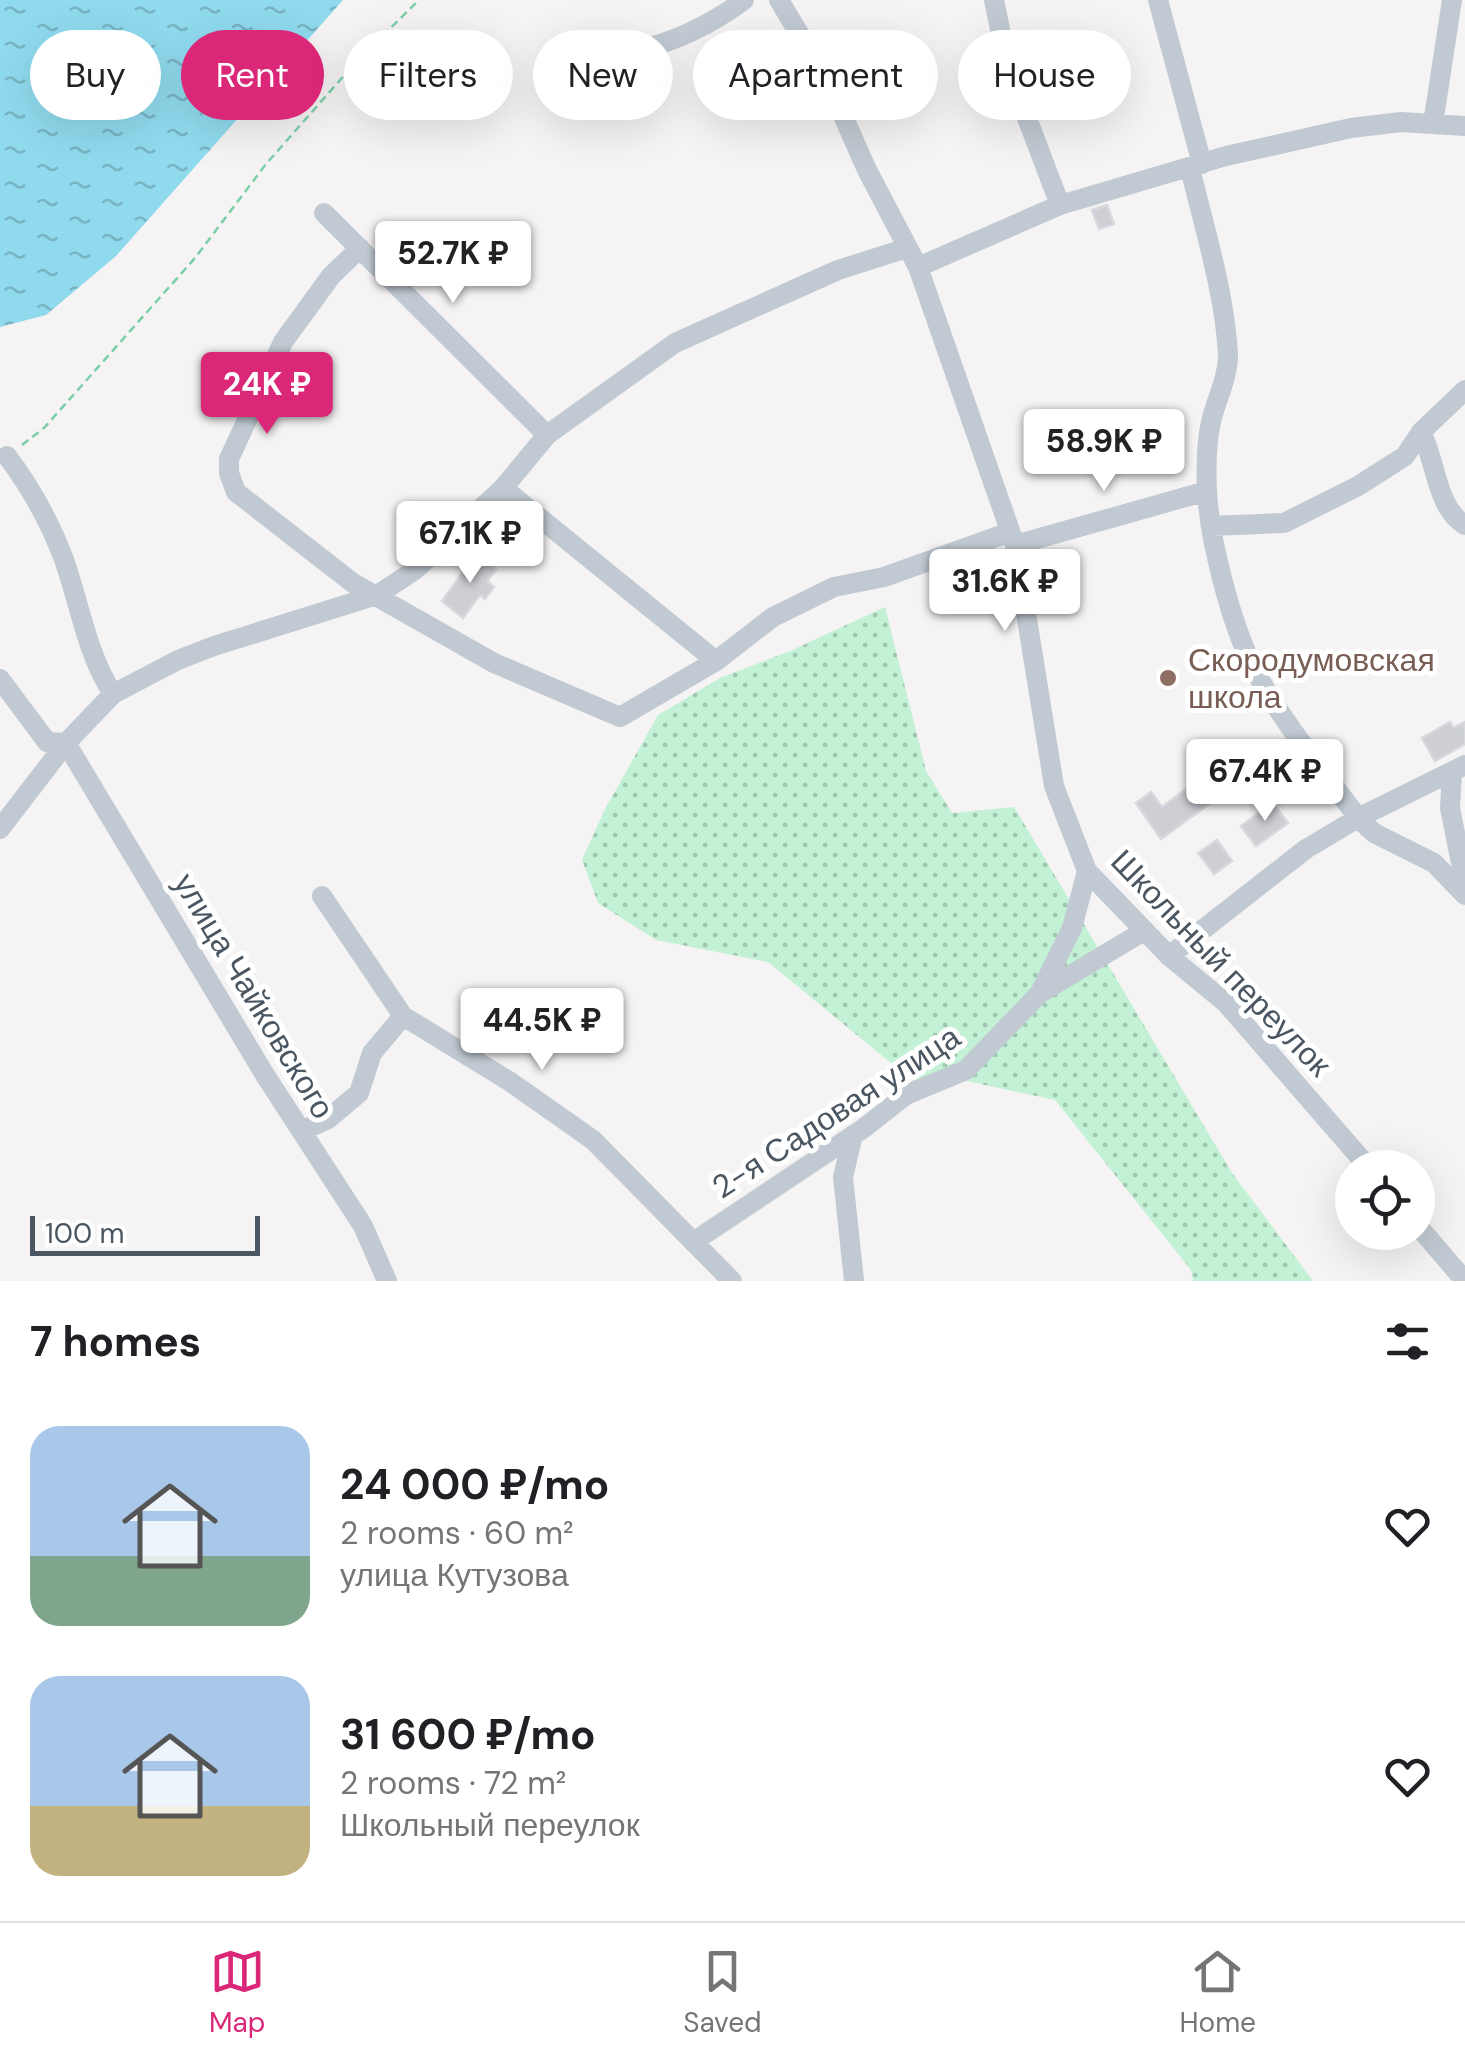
<!DOCTYPE html>
<meta charset="utf-8">
<style>
:root{--surface:#fff;--page:#f6f6f6;--text:#202124;--muted:#757577;--line:#e0e0e0;--accent:#db2777}
body{margin:0;font-family:"DM Sans",sans-serif;background:var(--page);color:var(--text);height:100vh;display:flex;flex-direction:column;font-size:38px;white-space:nowrap}
*{box-sizing:border-box;margin:0}
p{font-size:32px;color:var(--muted)}
.icon{flex:none;width:55px;height:55px;fill:none;stroke:currentColor;stroke-width:2;stroke-linecap:round;stroke-linejoin:round}
.map{position:relative;height:1281px;overflow:hidden}
.drawer{display:flex;flex-direction:column;background:var(--surface);flex:1}
.drawer>*{flex:none}
.hud{position:absolute;left:30px;top:30px;width:1405px;height:90px;display:flex;gap:20px}
.controls{position:absolute;left:1335px;top:1150px;display:grid;gap:20px}
.controls a{display:grid;place-items:center;width:100px;height:100px;border-radius:50%;background:var(--surface);box-shadow:0 10px 40px #0002;font-size:50px}
.scale{position:absolute;left:30px;bottom:25px;width:230px;box-sizing:border-box;padding-left:10px;border:5px solid #4a5661;border-top:0;font-size:28px;line-height:35px;white-space:nowrap;color:#4a5661;-webkit-text-stroke:8px #fff;paint-order:stroke}
.price{position:absolute;translate:-50% -85px;padding:0 22px;border-radius:10px;background:#fff;color:#222;font-size:32px;line-height:65px;filter:drop-shadow(0 2px 5px #0008)}
.price::after{content:'';position:absolute;left:50%;top:60px;width:30px;height:22px;margin-left:-15px;background:inherit;clip-path:polygon(0 0,100% 0,50% 100%)}
.price.current{background:var(--accent);color:#fff}
ul{padding:0;list-style:none}
li{display:flex;align-items:center;gap:30px;height:250px;padding:0 30px}
li span{display:grid;place-items:center;flex:none;width:280px;height:200px;border-radius:30px;color:#555}
li>.icon{margin-inline-start:auto}
span .icon{width:120px;height:120px;fill:#fffc;stroke-width:1}
li b{font-size:42px}
h2{display:flex;justify-content:space-between;align-items:center;height:120px;padding:0 30px;font-size:42px}
.chip{padding:0 35px;border-radius:45px;background:var(--surface);box-shadow:0 10px 40px #0002;font-size:35px;line-height:90px}
.chip.current{background:var(--accent);color:#fff}
.menu{display:flex;justify-content:space-around;align-items:center;height:140px;border-top:2px solid var(--line);background:var(--surface);font-size:28px;color:var(--muted)}
.menu a{display:grid;justify-items:center;gap:5px}
.menu .current{color:var(--accent)}
.map>svg:first-child{display:block}
.grass{fill:url(#grass-dots)}
.water{fill:url(#water-ripples)}
.building{fill:#cdcfd5;stroke:#d7d9de;stroke-width:2.5}
.lines{fill:none;stroke-linecap:round;stroke-linejoin:round}
.path{stroke:#7ad0a6;stroke-width:2.5;stroke-dasharray:8 5;stroke-linecap:butt}
.minor{stroke:#c1cad2;stroke-width:20}
.education-dot{fill:#8d6e63;stroke:#fff;stroke-width:4}
.labels{text-anchor:middle;stroke-width:10;stroke-linejoin:round;paint-order:stroke}
.education-label{font-size:32px;fill:#785e54;stroke:#fff;text-anchor:start}
.street-label{font-size:32px;fill:#4a5661;stroke:#fff}
</style>
<div class="map">
<svg width="1465" height="1281" viewBox="0 0 1465 1281">
<defs>
<pattern id="grass-dots" width="8" height="8" patternUnits="userSpaceOnUse" patternTransform="scale(2.5)"><rect width="8" height="8" fill="#c3f1d5"/><path d="M2 2h.1M6 6h.1" fill="none" stroke="#a0c6b0" stroke-width="1.8" stroke-linecap="round"/></pattern>
<pattern id="water-ripples" width="26" height="14" patternUnits="userSpaceOnUse" patternTransform="scale(2.5)"><rect width="26" height="14" fill="#90daee"/><path d="M2 4q2-2 4 0t4 0M15 11q2-2 4 0t4 0" fill="none" stroke="#78b4c4"/></pattern>
</defs>
<rect width="100%" height="100%" fill="#f5f3f3"/>
<path class="grass" d="M885 607 926 771 952 813 1014 807 1232 1173 1313 1281H1193L1191 1270 1055 1100 957 1079 925 1091 768 962 656 940 598 903 582 860 604 811 658 715 720 678 790 651Z"/>
<path class="water" d="M0 0H343L116 256 46 315 0 327Z"/>
<path class="building" d="M1107 205 1114 224 1099 229 1092 210Z
M476 554 496 570 487 581 494 587 485 599 480 595 463 618 442 601Z
M1450 722 1453 728 1465 722V744L1435 761 1422 738Z
M1231 756 1246 777 1161 839 1136 803 1151 792 1162 807Z
M1273 803 1288 823 1256 846 1241 826Z
M1217 840 1232 861 1214 874 1198 853Z"/>
<g class="lines">
<path class="path" d="M22 445 44 428 195 258 266 164 356 62 419 0"/>
<path class="minor" d="M779 0 829 84 867 170 918 267 1015 545 1054 786 1087 871 1169 956 1226 1003 1369 1168
M994 0 1008 68 1060 205
M1158 0 1202 164
M573 74C595 61 614 56 639 50 677 41 713 23 744 0
M1433 124 1452 0
M1190 168C1204 227 1225 294 1228 355 1228 379 1216 399 1211 422 1206 444 1206 467 1207 490 1209 539 1231 623 1253 667 1281 721 1322 769 1358 818L1374 833 1434 863 1465 895
M324 213 547 435
M360 248 331 276 283 342 229 459V473L236 492 353 583 494 663 620 717 716 661 773 617 834 587 884 577 1010 532
M918 267 1060 205 1226 156 1351 128 1401 122 1465 126
M1421 432C1436 460 1436 508 1465 525
M7 456C31 488 49 520 63 557 80 603 86 653 113 694
M503 488 716 661
M1211 526 1284 523 1358 486 1405 456 1421 432 1465 390
M1015 545 1207 491
M0 679 47 742 66 743 265 1075 363 1226 387 1281
M1452 772 1450 808 1465 883
M0 829 66 743 113 694 178 660 214 646 377 595 415 570 503 488 547 435 675 343 838 270 907 248
M322 896 403 1016 509 1081 593 1140 732 1281
M1169 956 1306 849 1358 818 1465 765
M1042 992 1144 931
M301 1131 328 1119 359 1093 372 1053 403 1016
M853 1135 843 1177 854 1281
M1418 1226 1465 1281
M693 1242 864 1128 906 1095 966 1070 1040 993 1072 928 1087 871"/>
</g>
<circle class="education-dot" cx="1168" cy="678" r="10"/>
<g class="labels">
<g class="education-label">
<text x="1188" y="671">Скородумовская<tspan x="1188" dy="37">школа</tspan></text>
</g>
<g class="street-label">
<text transform="translate(1221 963) rotate(46)" y="11">Школьный переулок</text>
<text transform="translate(254 996) rotate(59)" y="11">улица Чайковского</text>
<text transform="translate(836 1112) rotate(-33)" y="11">2-я Садовая улица</text>
</g>
</g>
</svg>
<div class="controls">
<a><svg class="icon" aria-label="locate" viewBox="0 0 24 24"><circle cx="12" cy="12" r="6"/><path d="M12 2v4M12 18v4M2 12h4M18 12h4"/></svg></a>
</div>
<div class="scale">100 m</div>
<b class="price" style="left:453px;top:306px">52.7K ₽</b>
<b class="price current" style="left:267px;top:437px">24K ₽</b>
<b class="price" style="left:1104px;top:494px">58.9K ₽</b>
<b class="price" style="left:470px;top:586px">67.1K ₽</b>
<b class="price" style="left:1005px;top:634px">31.6K ₽</b>
<b class="price" style="left:1265px;top:824px">67.4K ₽</b>
<b class="price" style="left:542px;top:1073px">44.5K ₽</b>
<div class="hud">
<a class="chip">Buy</a>
<a class="chip current">Rent</a>
<a class="chip">Filters</a>
<a class="chip">New</a>
<a class="chip">Apartment</a>
<a class="chip">House</a>
</div>
</div>
<section class="drawer">
<h2>7 homes<svg class="icon" aria-label="filters" viewBox="0 0 24 24"><path d="M4 7h16M4 17h16"/><circle cx="9" cy="7" r="2"/><circle cx="15" cy="17" r="2"/></svg></h2>
<ul>
<li><span style="background:linear-gradient(#a9c7e8 65%,#7fa58c 0)"><svg class="icon" aria-label="home" viewBox="0 0 24 24"><path d="M3 11l9-7 9 7M6 9v11h12V9"/></svg></span><div><b>24 000 ₽/mo</b><p>2 rooms · 60 m²</p><p>улица Кутузова</p></div><svg class="icon" aria-label="heart" viewBox="0 0 24 24"><path d="M12 20l-8-8c-3-5 5-10 8-4 3-6 11-1 8 4z"/></svg></li>
<li><span style="background:linear-gradient(#a9c7e8 65%,#c2b280 0)"><svg class="icon" aria-label="home" viewBox="0 0 24 24"><path d="M3 11l9-7 9 7M6 9v11h12V9"/></svg></span><div><b>31 600 ₽/mo</b><p>2 rooms · 72 m²</p><p>Школьный переулок</p></div><svg class="icon" aria-label="heart" viewBox="0 0 24 24"><path d="M12 20l-8-8c-3-5 5-10 8-4 3-6 11-1 8 4z"/></svg></li>
</ul>
</section>
<nav class="menu">
<a class="current"><svg class="icon" aria-label="map" viewBox="0 0 24 24"><path d="M3 6l6-2 6 2 6-2v14l-6 2-6-2-6 2zM9 4v14M15 6v14"/></svg>Map</a>
<a><svg class="icon" aria-label="saved" viewBox="0 0 24 24"><path d="M7 4h10v16l-5-4-5 4z"/></svg>Saved</a>
<a><svg class="icon" aria-label="home" viewBox="0 0 24 24"><path d="M3 11l9-7 9 7M6 9v11h12V9"/></svg>Home</a>
</nav>
